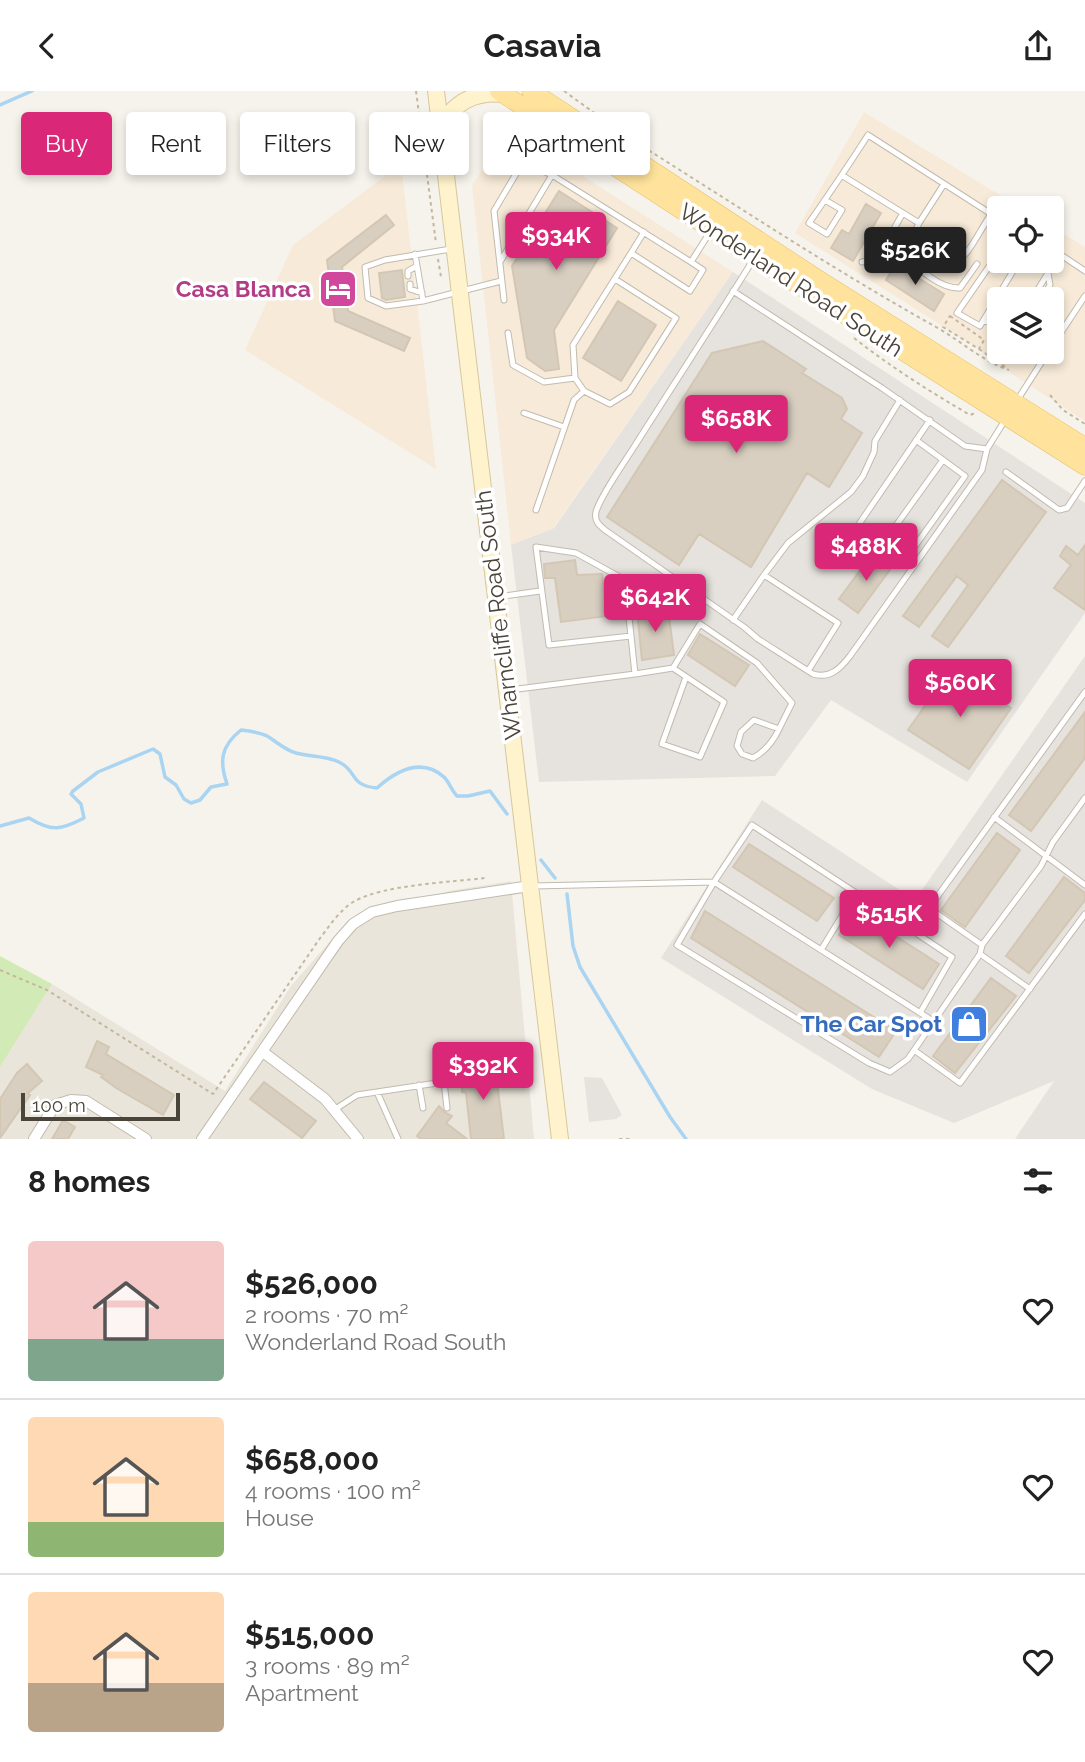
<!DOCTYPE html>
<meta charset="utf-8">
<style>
:root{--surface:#fff;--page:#f2f2f2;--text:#222;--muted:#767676;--line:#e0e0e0;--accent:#db2777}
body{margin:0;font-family:Raleway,sans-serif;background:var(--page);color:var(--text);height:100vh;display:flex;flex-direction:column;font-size:26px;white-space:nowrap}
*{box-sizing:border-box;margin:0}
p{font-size:23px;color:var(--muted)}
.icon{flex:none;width:38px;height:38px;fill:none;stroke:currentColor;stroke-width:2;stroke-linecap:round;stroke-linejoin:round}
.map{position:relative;height:1048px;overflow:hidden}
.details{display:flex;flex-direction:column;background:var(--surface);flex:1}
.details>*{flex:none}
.hud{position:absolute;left:21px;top:21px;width:700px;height:63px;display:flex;gap:14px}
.fabs{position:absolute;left:987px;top:105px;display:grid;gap:14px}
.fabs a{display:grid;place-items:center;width:77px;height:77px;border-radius:7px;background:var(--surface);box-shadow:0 4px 10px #0003;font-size:35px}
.scale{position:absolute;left:21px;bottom:18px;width:159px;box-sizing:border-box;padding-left:7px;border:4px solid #4b4439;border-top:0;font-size:19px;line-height:24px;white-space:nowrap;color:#4b4439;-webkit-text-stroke:5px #fff;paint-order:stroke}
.price{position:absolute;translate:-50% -60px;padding:0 16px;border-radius:7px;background:var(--accent);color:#fff;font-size:23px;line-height:46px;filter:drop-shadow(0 2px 4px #0008)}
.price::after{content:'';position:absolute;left:50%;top:42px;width:21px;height:16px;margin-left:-10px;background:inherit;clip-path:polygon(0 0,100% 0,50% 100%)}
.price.selected{background:#222;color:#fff}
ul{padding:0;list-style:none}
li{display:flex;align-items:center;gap:21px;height:175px;padding:0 28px}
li+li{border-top:2px solid var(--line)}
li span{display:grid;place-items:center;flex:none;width:196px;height:140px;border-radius:7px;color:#555}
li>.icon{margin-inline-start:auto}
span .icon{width:84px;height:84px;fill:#fffc;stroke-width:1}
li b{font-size:30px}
h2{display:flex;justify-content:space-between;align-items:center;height:84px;padding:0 28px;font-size:30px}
.chip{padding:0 24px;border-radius:7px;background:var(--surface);box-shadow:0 4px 10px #0003;font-size:24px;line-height:63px}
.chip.selected{background:var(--accent);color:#fff}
header{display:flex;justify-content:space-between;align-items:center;height:91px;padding:0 28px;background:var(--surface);font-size:32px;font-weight:700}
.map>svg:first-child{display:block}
.residential{fill:#eae5da}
.commercial{fill:#f7ead8;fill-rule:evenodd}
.industrial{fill:#e6e2dd}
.green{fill:#d2eab5}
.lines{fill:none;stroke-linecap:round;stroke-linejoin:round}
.stream{stroke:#a9d4f2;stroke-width:3.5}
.building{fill:#d8cfc1;stroke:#d3c7b4;stroke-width:2}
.service-casing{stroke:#c2bbae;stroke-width:7}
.minor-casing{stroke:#c2bbae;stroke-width:12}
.secondary-casing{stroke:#d6c79b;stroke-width:18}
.primary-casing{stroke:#e6c16a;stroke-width:19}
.path{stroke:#c4b79f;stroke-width:2;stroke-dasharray:3.5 3.5;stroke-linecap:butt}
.service{stroke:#fff;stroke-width:5}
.minor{stroke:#fff;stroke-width:10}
.secondary{stroke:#fff3cd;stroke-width:16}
.primary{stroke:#ffe39c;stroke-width:18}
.labels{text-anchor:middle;stroke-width:7;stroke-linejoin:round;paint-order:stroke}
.street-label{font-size:23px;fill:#4b4439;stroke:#fff}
.hotel-label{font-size:23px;font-weight:bold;fill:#b23c85;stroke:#fff;text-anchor:end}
.shop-label{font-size:23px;font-weight:bold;fill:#366cbe;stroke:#fff;text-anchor:end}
</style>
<header><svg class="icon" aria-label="back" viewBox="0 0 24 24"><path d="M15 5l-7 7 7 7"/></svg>Casavia<svg class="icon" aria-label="share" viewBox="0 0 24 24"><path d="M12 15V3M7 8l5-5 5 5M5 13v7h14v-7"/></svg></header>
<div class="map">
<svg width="1085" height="1048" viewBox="0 0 1085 1048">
<rect width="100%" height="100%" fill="#f6f3ec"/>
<path class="residential" d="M511 790 534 1048H0V976L52 893 225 1000 291 895 347 831 449 800Z"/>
<path class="commercial" d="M864 21 1021 117H999V170H1052V136L1085 156V330L1015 285 979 258 795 142ZM999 208H1052V261H999Z
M509 38 733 181 553 437 511 454 472 94Z
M401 73 436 378 245 259 293 154Z"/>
<path class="industrial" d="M733 181 1085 412V522L967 691 831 609 775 685 539 691 511 454 554 437Z
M1085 565V1048H1015L1054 990 954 1032 872 998 661 867 762 709 915 809Z
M584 986 602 987 622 1024 616 1028 589 1031Z"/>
<path class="green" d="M0 865 52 893 0 976Z"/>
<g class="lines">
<path class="stream" d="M0 14 32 0
M0 735 29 727C52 741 61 739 84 727L81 713 71 703 73 700 98 681 153 658 160 663 165 686 176 694 184 708 191 712 200 709 211 696 227 693C219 670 221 655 241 639 250 640 259 641 267 645 277 651 285 659 296 662 310 666 325 664 339 671 359 681 348 694 377 697 396 680 421 666 444 686 450 692 451 699 457 705H468L490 700 507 723
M541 769 555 787
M567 803 573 855 580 876 670 1026 686 1048"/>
</g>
<path class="building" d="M559 100 617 137 554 239 559 278 545 280 527 267 512 175Z
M866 113 881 122 853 170 831 157 842 139 849 143Z
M386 124 394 134 342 176 348 220 410 247 404 260 335 230 327 169Z
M896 173 944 203 934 220 886 189Z
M402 179 405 206 386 209 382 207 379 182Z
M618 210 656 234 621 290 583 267Z
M763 250 806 278 802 282 842 307 847 318 841 328 862 342 829 396 807 382 751 476 699 443 679 474 607 426 712 262Z
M1002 389 1046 421 948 556 932 545 968 494 957 485 919 536 903 525Z
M1085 454V519L1054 497 1071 474 1060 465 1066 455 1078 464Z
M873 462 892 476 858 522 839 508Z
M575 469 577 484 602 483 607 525 561 531 555 487H545L544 473Z
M668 518 674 564 642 569 637 520Z
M700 543 749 574 735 595 688 564Z
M950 579 1011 617 969 678 908 639Z
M1085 621V667L1031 740 1009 724Z
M997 742 1020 759 965 836 941 819Z
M749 753 834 807 817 830 733 776Z
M1064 786 1085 802V809L1029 882 1006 865Z
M855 819 939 873 923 898 839 844Z
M705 820 896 940 879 966 691 847Z
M991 887 1016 905 955 982 933 965Z
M97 950 109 956 106 963 174 1004 163 1024 116 997 101 986 103 984 86 976Z
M27 973 42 990 28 1002 30 1004 0 1047V1008L17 982Z
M495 974 504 1048H471L466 1002 462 1001V989L459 978Z
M264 991 316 1030 302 1047 250 1008Z
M439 1015 444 1021 452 1025 446 1032 467 1048H421L417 1045Z
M63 1029 75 1036 68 1048H52Z"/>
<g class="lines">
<defs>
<path id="service" d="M498 57 523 71
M843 85 919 132 913 145C962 189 961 170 991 123
M825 109 842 119 827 143 809 132C829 103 849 74 868 44L999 128
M919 132 944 93
M913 145 908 156 907 165C919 179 941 198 960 197L977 173
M991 150 999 137
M451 158 385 169 365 176 368 207 386 215 423 210 501 190
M1052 158 1085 180
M999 161 957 222 980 235 1019 170
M631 162 644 141
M415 163 423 210
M1040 170 1048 182 1050 194 1042 208
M500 171 552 84
M862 171C881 169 894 136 903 122
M408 185V180L417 175
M410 193V198L422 202
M733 200 882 297 965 355 987 358 982 379 850 565C840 578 830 588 813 583L758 548 744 536 605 439C599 434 594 430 596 421 600 405 624 372 634 356 673 294 714 232 753 169
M1032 208 1048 182
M504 209 494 120 523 71 552 84 691 171 710 141
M983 230 999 233
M508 242 513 274 544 291 575 287 573 254 631 162 690 200 703 179 691 171
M1052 255 1085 205
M575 287 584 300 610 313 629 301 676 227 615 188
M1018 308 1048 261
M524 322 564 336
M987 358 1005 329
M1006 381 1059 419 1067 417 1085 390
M536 419 574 309 584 300
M882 454 943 369
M905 469 965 385 916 349
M915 473 899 466 857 436 930 329
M764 484 788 452 851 401 863 385 874 361 875 350 900 309
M498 506 540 500
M733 529 764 484 838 532 808 580
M673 577 700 533 757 572 792 612 779 638 754 629 741 641 737 655 742 663 753 667C766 660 773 651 779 638
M635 583 673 577 724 611 700 666 662 653 686 586
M510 599 635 583 631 545 549 554 536 456 576 462 625 489 631 545
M994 726 1085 794
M533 795 714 791 677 854 869 972 890 981 908 968 980 863 982 854 1041 775 1053 751 1085 707
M856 802 752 734 714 791 933 930
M982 854 929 817 1085 601
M821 859 856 802 952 866 920 922
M980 863 1030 898
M914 959 960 992 1085 823
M444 991 447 1017
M419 994 423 1017
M377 1001 398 1048
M334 1019 357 1004 457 989"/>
<path id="minor" d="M263 961 325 1008 358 1048
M34 1048 55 1014 71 1009 86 1010 146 1048
M202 1048 338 850 353 833 372 821 397 815 530 795"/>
<path id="secondary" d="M436 0 560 1048
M440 37C454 11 474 0 504 3"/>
<path id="primary" d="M499 0 754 166 1085 375
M531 0 819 189 1085 356"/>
</defs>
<use href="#service" class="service-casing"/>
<use href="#minor" class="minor-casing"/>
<use href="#secondary" class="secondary-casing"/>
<use href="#primary" class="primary-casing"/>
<path class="path" d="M416 0 436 152
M564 0 629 47
M637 52C736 114 834 179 936 236 961 250 982 270 1009 279
M438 168 441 186
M950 225 984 249 979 258 943 236Z
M854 247C891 276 929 300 970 324L975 322
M979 258 1005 276
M1050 304 1063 319 1085 333
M0 879 47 899 213 1003 318 850C328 837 340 818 355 810 383 794 451 791 485 787
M619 1048H633"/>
<use href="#service" class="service"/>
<use href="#minor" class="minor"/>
<use href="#secondary" class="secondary"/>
<use href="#primary" class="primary"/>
</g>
<defs>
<symbol id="hotel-square" viewBox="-11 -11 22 22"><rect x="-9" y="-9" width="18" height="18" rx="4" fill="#d1479c" stroke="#fff"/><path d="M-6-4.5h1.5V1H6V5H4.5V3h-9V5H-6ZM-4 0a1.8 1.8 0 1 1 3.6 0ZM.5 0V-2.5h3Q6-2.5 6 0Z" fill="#fff"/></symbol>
<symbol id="shop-square" viewBox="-11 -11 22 22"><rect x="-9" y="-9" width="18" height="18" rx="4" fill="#3f7fe0" stroke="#fff"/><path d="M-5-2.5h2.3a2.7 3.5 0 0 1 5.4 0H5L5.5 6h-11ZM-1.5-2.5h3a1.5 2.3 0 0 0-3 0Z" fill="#fff"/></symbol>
</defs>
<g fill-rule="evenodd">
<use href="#hotel-square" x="316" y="176" width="44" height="44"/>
<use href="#shop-square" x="947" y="911" width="44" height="44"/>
</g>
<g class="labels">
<g class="street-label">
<text transform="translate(791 189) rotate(33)" y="8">Wonderland Road South</text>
<text transform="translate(498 524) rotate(-97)" y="8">Wharncliffe Road South</text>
</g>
<g class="hotel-label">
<text x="311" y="206">Casa Blanca</text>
</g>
<g class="shop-label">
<text x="942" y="941">The Car Spot</text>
</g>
</g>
</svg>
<div class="fabs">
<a><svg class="icon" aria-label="locate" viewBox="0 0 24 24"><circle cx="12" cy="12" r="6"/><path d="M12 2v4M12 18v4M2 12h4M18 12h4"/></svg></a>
<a><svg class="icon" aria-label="layers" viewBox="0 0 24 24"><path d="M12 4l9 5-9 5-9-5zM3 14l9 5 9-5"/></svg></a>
</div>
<div class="scale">100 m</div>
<b class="price" style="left:556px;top:181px">$934K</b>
<b class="price selected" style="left:915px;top:196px">$526K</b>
<b class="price" style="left:736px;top:364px">$658K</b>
<b class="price" style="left:866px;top:492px">$488K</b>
<b class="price" style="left:655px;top:543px">$642K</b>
<b class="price" style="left:960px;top:628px">$560K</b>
<b class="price" style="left:889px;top:859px">$515K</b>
<b class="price" style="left:483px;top:1011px">$392K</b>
<div class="hud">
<a class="chip selected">Buy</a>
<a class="chip">Rent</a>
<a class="chip">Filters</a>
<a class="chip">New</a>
<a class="chip">Apartment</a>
</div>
</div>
<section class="details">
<h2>8 homes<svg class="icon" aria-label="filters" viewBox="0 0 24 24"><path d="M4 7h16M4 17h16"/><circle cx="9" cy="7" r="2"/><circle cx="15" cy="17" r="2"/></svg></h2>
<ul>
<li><span style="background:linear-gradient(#f6c9c9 70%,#7fa58c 0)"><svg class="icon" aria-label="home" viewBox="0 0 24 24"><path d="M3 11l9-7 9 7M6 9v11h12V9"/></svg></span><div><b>$526,000</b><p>2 rooms · 70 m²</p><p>Wonderland Road South</p></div><svg class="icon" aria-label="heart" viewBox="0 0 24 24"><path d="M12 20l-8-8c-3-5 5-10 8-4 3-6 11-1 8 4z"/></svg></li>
<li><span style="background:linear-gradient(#ffd9b3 75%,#8fb573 0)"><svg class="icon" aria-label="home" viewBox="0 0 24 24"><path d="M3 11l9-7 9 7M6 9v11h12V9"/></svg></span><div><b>$658,000</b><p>4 rooms · 100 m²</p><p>House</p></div><svg class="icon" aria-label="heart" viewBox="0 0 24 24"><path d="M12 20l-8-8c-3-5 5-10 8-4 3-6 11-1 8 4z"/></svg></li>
<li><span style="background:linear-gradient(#ffd9b3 65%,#b9a48a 0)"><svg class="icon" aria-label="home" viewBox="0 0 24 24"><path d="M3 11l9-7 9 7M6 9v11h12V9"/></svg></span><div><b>$515,000</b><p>3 rooms · 89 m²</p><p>Apartment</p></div><svg class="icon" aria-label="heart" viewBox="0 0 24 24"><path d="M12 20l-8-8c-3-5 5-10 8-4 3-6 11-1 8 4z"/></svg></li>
</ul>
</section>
